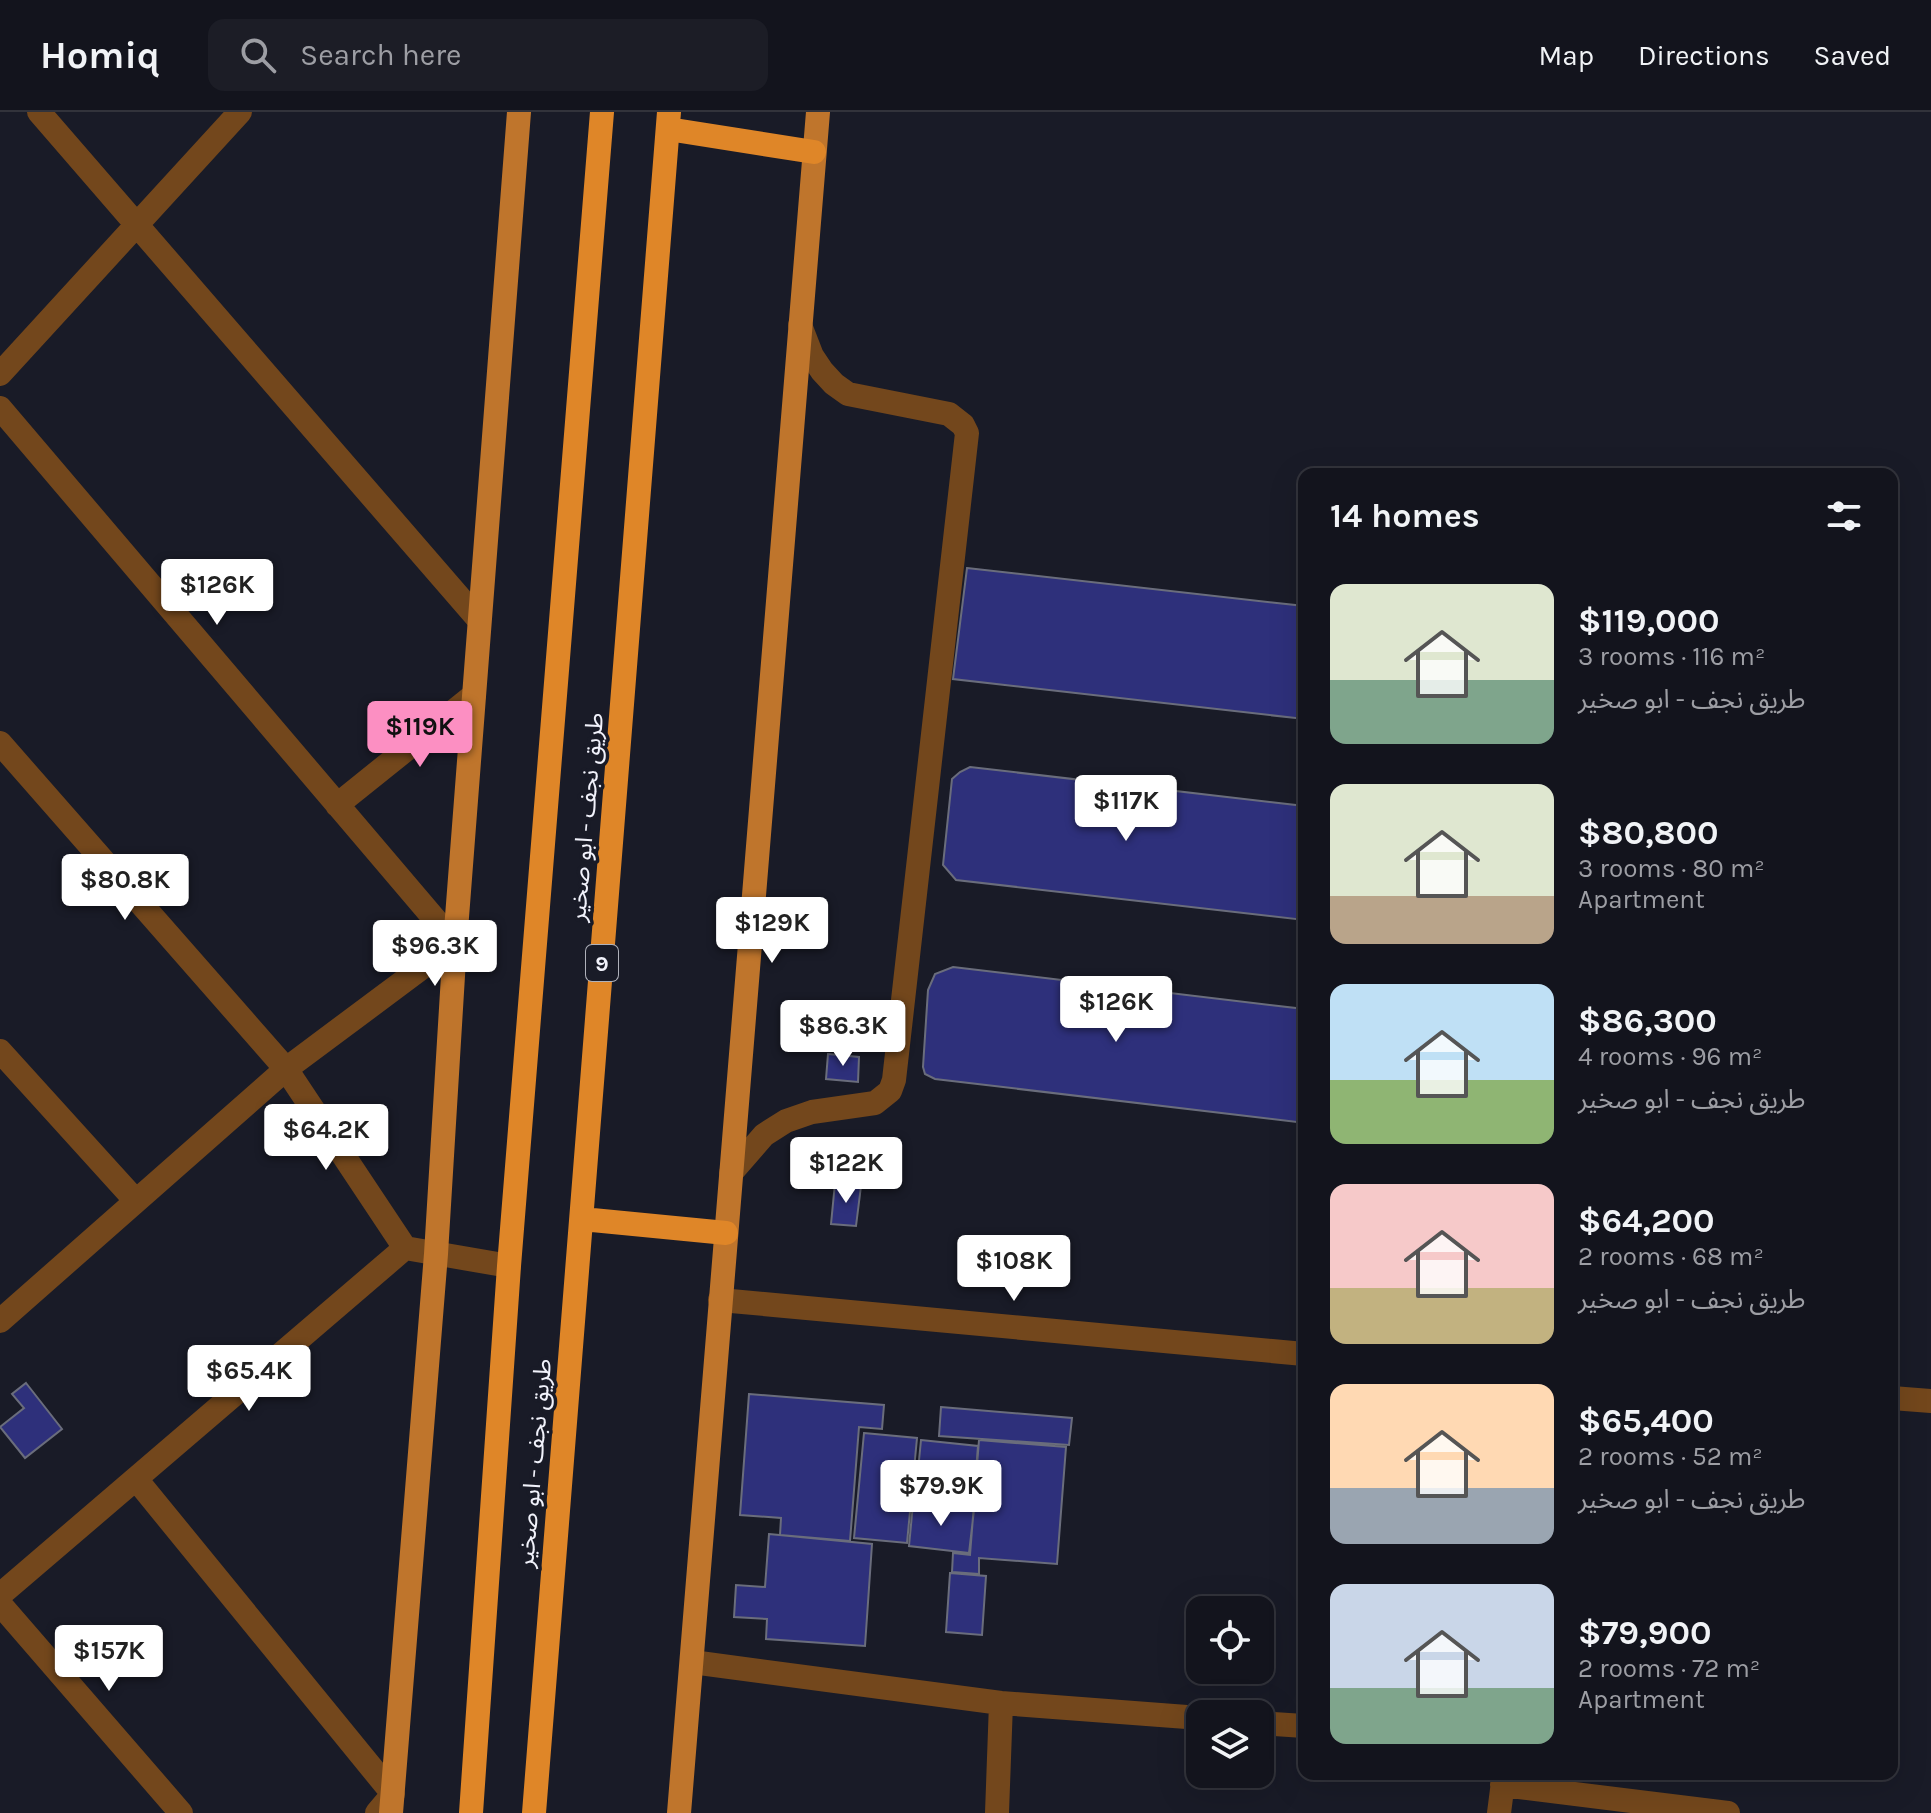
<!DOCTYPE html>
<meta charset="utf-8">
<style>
:root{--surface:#13141d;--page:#1c1d26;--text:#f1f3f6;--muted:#9d9ea4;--line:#32333b;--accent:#fc8fc2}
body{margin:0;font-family:Karla,"Noto Sans Arabic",sans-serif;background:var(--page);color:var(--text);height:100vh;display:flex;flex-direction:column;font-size:30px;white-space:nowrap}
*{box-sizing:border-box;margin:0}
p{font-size:26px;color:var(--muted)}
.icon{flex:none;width:44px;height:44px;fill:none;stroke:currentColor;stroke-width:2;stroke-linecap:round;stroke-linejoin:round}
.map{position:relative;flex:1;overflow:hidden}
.sheet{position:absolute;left:1298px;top:356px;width:600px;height:1312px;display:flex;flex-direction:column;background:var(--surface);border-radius:16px;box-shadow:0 8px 32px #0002,0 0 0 2px var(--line)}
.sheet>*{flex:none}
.fabs{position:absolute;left:1186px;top:1484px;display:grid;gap:16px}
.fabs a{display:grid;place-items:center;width:88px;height:88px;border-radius:16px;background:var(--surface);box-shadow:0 8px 32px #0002,0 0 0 2px var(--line);font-size:40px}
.price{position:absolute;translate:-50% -68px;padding:0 18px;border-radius:8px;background:#fff;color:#222;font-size:26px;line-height:52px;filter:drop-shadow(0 2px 4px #0008)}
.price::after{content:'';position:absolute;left:50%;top:48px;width:24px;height:18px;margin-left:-12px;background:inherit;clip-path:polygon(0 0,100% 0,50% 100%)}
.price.active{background:var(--accent);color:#111}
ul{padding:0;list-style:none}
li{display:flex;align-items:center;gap:24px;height:200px;padding:0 32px}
li span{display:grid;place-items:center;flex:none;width:224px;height:160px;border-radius:16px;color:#555}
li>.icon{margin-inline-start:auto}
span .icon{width:96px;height:96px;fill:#fffc;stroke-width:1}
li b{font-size:34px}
h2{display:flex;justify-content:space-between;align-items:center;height:96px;padding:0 32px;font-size:34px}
header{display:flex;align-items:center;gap:48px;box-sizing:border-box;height:112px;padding:0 40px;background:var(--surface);border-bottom:2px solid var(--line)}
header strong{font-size:38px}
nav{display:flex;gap:44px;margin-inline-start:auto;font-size:28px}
.search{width:560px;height:72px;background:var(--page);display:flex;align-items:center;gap:20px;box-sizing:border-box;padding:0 28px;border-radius:16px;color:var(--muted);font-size:30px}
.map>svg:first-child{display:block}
.building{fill:#2e307b;stroke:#6a6d7c;stroke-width:2}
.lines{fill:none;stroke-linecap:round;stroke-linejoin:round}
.minor{stroke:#73471c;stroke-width:24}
.major{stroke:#bf752c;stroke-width:24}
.highway{stroke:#df8628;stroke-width:24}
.labels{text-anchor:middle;stroke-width:7;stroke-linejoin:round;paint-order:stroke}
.shield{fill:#191b27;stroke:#b0b2bb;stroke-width:2}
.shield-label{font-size:22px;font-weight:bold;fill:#f1f2fb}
.street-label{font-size:24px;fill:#f1f2fb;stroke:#191b27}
</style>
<header>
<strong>Homiq</strong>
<div class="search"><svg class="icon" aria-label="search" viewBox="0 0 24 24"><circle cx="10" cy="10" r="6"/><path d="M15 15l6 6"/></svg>Search here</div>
<nav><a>Map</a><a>Directions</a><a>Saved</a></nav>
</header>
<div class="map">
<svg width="1931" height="1701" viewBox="0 0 1931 1701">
<rect width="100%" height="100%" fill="#191b27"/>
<path class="building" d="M967 456 1304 494V607L953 567Z
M970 655 1304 694V808L956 768 943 753 952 667 960 660Z
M953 855 1304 897V1006L1297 1010 935 967 925 962 923 955 928 878 935 862Z
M828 942 859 945 858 970 826 967Z
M835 1071 861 1074 856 1114 831 1112Z
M26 1271 62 1317 25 1346 0 1315 24 1296 12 1282Z
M749 1282 884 1293 882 1317 859 1315 850 1429 780 1423 781 1406 740 1403Z
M941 1295 1072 1306 1069 1333 939 1324Z
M864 1321 917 1326 907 1431 854 1426Z
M921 1328 978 1334 973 1395 915 1389Z
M979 1328 1066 1335 1057 1452 979 1446V1462L952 1460 953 1441 970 1443Z
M913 1392 974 1398 969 1441 909 1434Z
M769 1422 872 1432 865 1534 766 1527 767 1507 734 1505 736 1473 765 1475Z
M950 1461 986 1464 982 1523 946 1520Z"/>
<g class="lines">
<path class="minor" d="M39 0 479 508
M0 262 240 0
M0 296 455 831 286 957 0 1209
M0 631 286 957 405 1136
M337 693 474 583
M0 939 136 1089
M731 1061 764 1023 786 1009 812 1000 875 991 890 979 894 968 967 321 963 313 949 302 848 282 834 272 822 259 812 244 800 213
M720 1188 1304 1242
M1892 1286 1931 1289
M136 1367 393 1682 377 1701
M0 1483 405 1136 509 1154
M0 1492 181 1701
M692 1550 1001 1591 1200 1606
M1260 1611 1304 1614
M1502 1673 1728 1701
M997 1701 1001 1591
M1499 1701 1504 1662"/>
<path class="major" d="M391 1701 436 1142 455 831 519 0
M679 1701 818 0"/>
<path class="highway" d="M668 17 814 40
M582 1107 726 1121
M471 1701 509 1154 602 0
M534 1701 669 0"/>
</g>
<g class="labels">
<rect class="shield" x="586" y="833" width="32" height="36" rx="6"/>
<g class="shield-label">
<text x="602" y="859">9</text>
</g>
<g class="street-label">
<text transform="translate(586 705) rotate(-85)" y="8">طريق نجف - ابو صخير</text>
<text transform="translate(534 1351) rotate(-85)" y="8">طريق نجف - ابو صخير</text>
</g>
</g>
</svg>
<div class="fabs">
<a><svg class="icon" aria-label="locate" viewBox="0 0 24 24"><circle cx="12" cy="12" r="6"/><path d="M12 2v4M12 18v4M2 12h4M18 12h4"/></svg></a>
<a><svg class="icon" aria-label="layers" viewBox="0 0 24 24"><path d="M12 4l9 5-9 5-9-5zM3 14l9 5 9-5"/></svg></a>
</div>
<b class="price" style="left:217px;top:515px">$126K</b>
<b class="price active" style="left:420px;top:657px">$119K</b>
<b class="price" style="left:1126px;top:731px">$117K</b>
<b class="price" style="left:125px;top:810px">$80.8K</b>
<b class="price" style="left:772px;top:853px">$129K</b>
<b class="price" style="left:435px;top:876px">$96.3K</b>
<b class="price" style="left:1116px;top:932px">$126K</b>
<b class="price" style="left:843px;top:956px">$86.3K</b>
<b class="price" style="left:326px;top:1060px">$64.2K</b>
<b class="price" style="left:846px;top:1093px">$122K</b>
<b class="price" style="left:1014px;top:1191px">$108K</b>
<b class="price" style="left:249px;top:1301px">$65.4K</b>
<b class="price" style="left:941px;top:1416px">$79.9K</b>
<b class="price" style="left:109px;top:1581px">$157K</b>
<section class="sheet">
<h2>14 homes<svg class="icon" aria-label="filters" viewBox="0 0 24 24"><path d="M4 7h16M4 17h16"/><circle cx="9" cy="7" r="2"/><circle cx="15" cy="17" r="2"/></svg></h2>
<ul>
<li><span style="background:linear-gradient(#dfe7d0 60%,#7fa58c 0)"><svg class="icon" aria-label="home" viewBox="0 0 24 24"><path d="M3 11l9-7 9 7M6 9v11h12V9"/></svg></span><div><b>$119,000</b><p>3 rooms · 116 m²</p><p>طريق نجف - ابو صخير</p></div></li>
<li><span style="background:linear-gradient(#dfe7d0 70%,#b9a48a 0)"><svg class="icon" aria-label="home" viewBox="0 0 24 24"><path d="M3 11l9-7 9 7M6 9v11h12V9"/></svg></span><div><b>$80,800</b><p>3 rooms · 80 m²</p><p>Apartment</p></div></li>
<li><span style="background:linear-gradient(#bfe0f5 60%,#8fb573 0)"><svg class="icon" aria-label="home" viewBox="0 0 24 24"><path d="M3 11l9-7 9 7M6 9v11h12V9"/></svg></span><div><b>$86,300</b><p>4 rooms · 96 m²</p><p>طريق نجف - ابو صخير</p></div></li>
<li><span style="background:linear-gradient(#f6c9c9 65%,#c2b280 0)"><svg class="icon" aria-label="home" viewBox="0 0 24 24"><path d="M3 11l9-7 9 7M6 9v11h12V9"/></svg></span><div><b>$64,200</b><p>2 rooms · 68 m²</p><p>طريق نجف - ابو صخير</p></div></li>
<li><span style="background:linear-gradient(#ffd9b3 65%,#9aa5b1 0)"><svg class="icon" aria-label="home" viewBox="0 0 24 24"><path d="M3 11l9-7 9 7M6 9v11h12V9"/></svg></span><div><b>$65,400</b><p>2 rooms · 52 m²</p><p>طريق نجف - ابو صخير</p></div></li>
<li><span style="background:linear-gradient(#c9d6e8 65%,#7fa58c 0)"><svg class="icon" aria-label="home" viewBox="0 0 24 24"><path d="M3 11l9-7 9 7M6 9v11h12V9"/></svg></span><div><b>$79,900</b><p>2 rooms · 72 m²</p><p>Apartment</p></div></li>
</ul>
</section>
</div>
